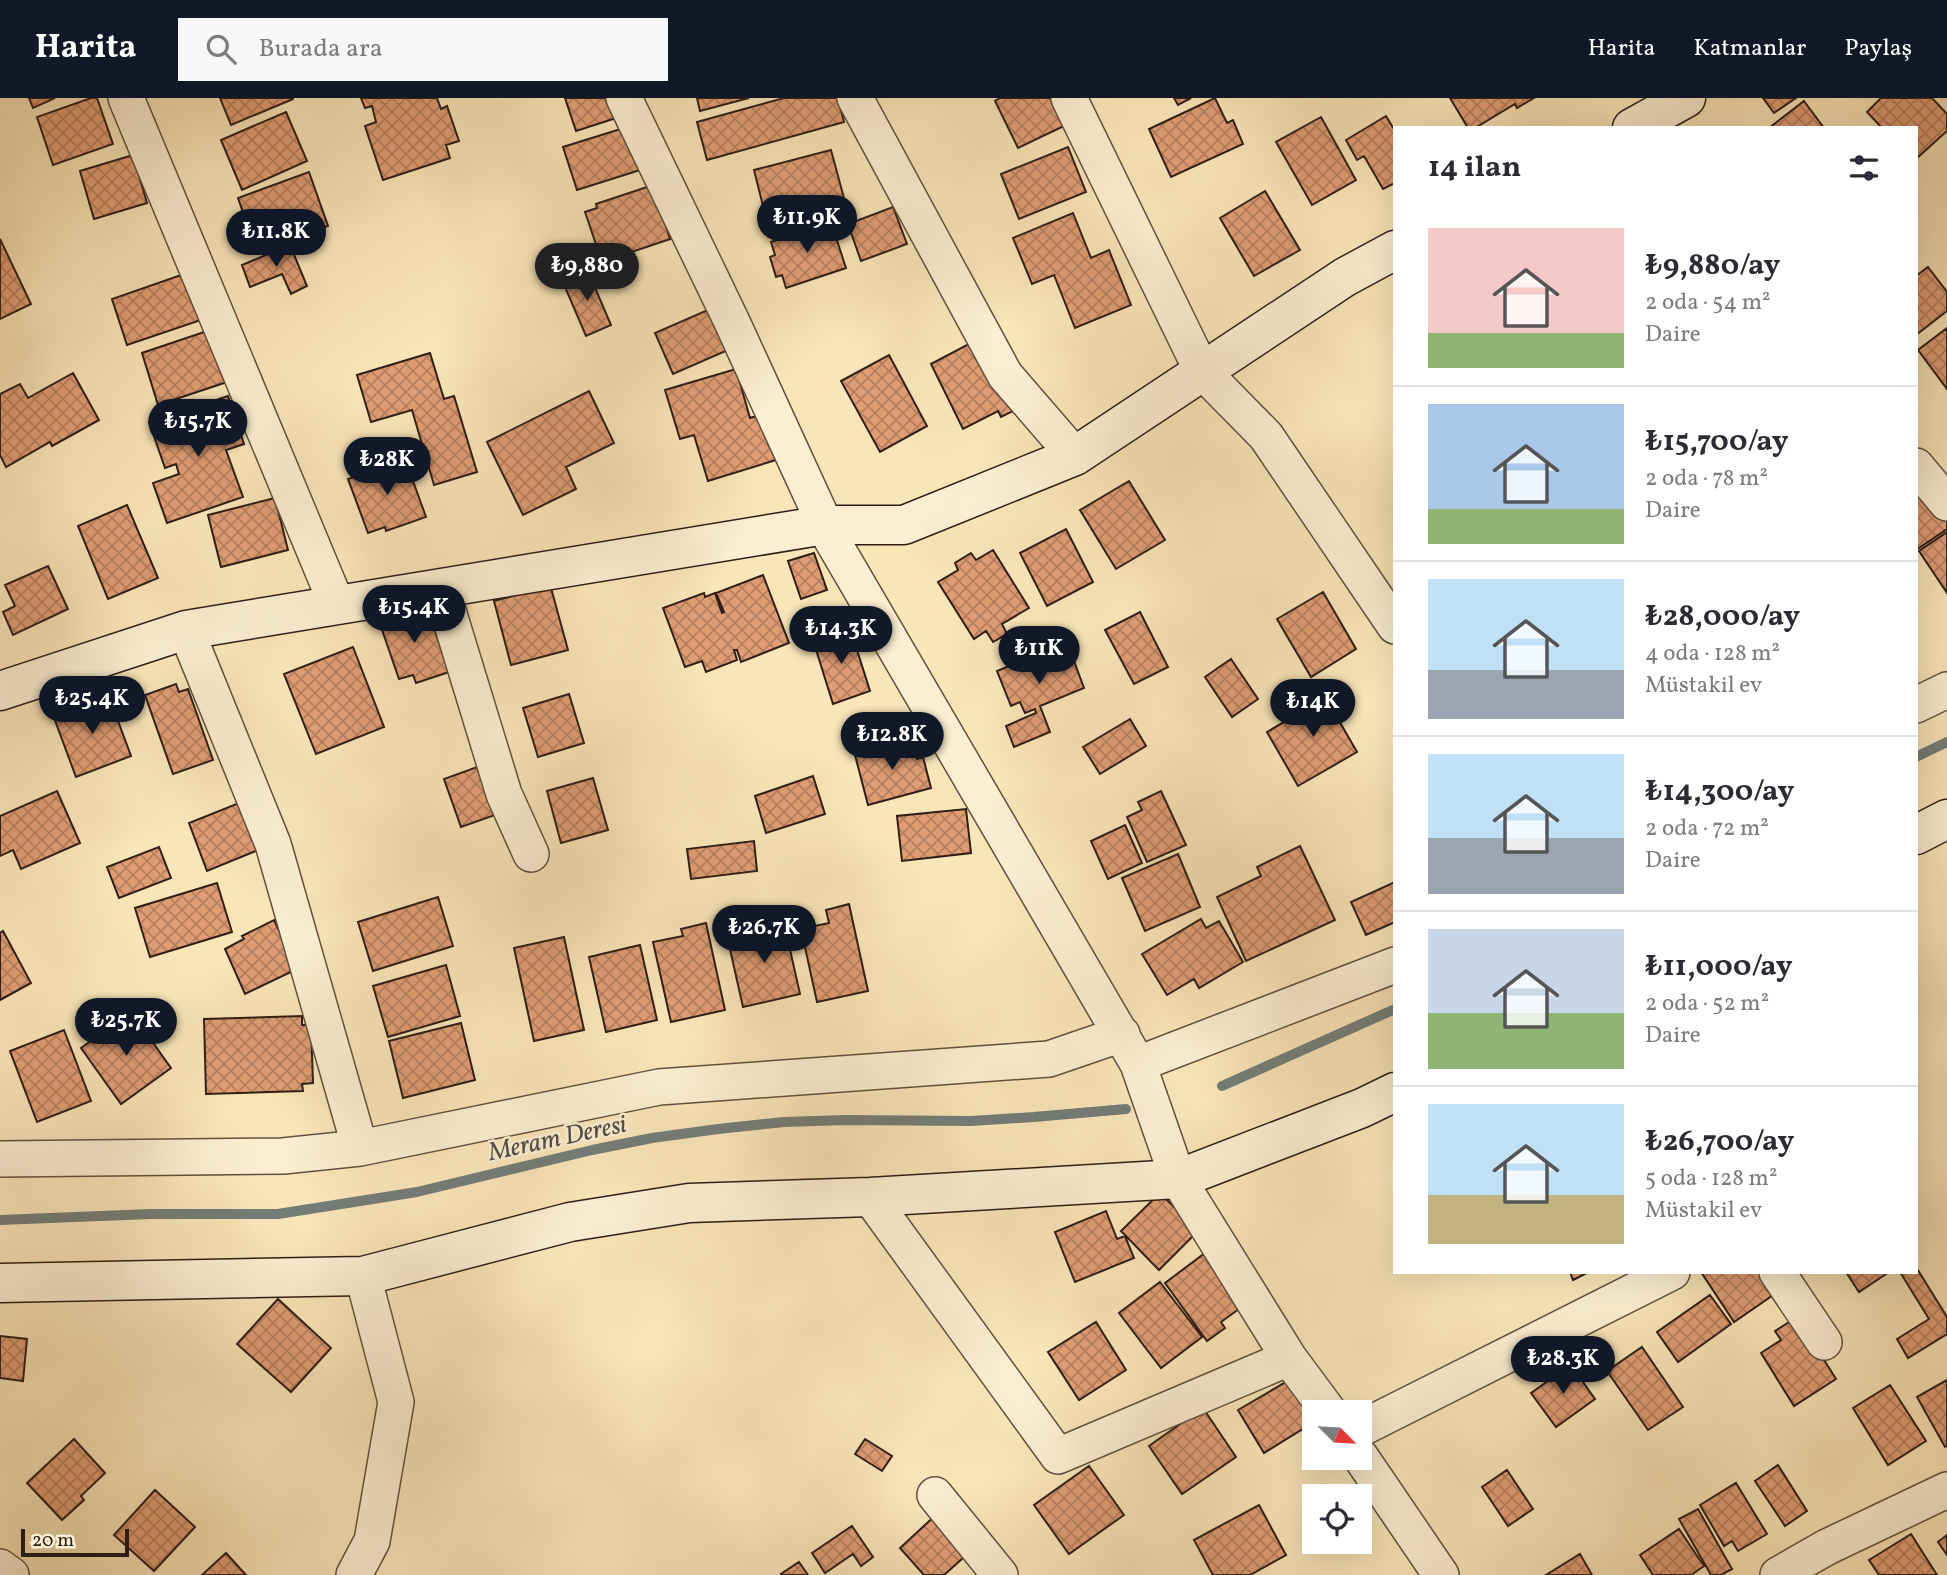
<!DOCTYPE html>
<html lang="tr">
<meta charset="utf-8">
<style>
:root{--surface:#fff;--page:#f7f7f7;--text:#2b2b33;--muted:#7c7c81;--line:#e1e1e2;--accent:#111827}
body{margin:0;font-family:Vollkorn,serif;background:var(--page);color:var(--text);height:100vh;display:flex;flex-direction:column;font-size:26px;white-space:nowrap}
*{box-sizing:border-box;margin:0}
p{font-size:23px;color:var(--muted)}
.icon{flex:none;width:38px;height:38px;fill:none;stroke:currentColor;stroke-width:2;stroke-linecap:round;stroke-linejoin:round}
.map{position:relative;flex:1;overflow:hidden}
.sheet{position:absolute;left:1393px;top:28px;width:525px;height:1148px;display:flex;flex-direction:column;background:var(--surface);border-radius:0px;box-shadow:0 7px 28px #0002}
.sheet>*{flex:none}
.needle{width:46px;rotate:114deg}
.controls{position:absolute;left:1302px;top:1302px;display:grid;gap:14px}
.controls a{display:grid;place-items:center;width:70px;height:70px;border-radius:0px;background:var(--surface);box-shadow:0 7px 28px #0002;font-size:35px}
.scale{position:absolute;left:21px;bottom:18px;width:108px;box-sizing:border-box;padding-left:7px;border:4px solid #2e1e16;border-top:0;font-size:19px;line-height:24px;white-space:nowrap;color:#2e1e16;-webkit-text-stroke:5px #fbeed1;paint-order:stroke}
.price{position:absolute;translate:-50% -60px;padding:0 16px;border-radius:24px;background:var(--accent);color:#fff;font-size:23px;line-height:46px;filter:drop-shadow(0 2px 4px #0008)}
.price::after{content:'';position:absolute;left:50%;top:42px;width:21px;height:16px;margin-left:-10px;background:inherit;clip-path:polygon(0 0,100% 0,50% 100%)}
.price.on{background:#222;color:#fff}
ul{padding:0;list-style:none}
li{display:flex;align-items:center;gap:21px;height:175px;padding:0 35px}
li+li{border-top:2px solid var(--line)}
li span{display:grid;place-items:center;flex:none;width:196px;height:140px;border-radius:0px;color:#555}
li>.icon{margin-inline-start:auto}
span .icon{width:84px;height:84px;fill:#fffc;stroke-width:1}
li b{font-size:30px}
h2{display:flex;justify-content:space-between;align-items:center;height:84px;padding:0 35px;font-size:30px}
header{display:flex;align-items:center;gap:42px;box-sizing:border-box;height:98px;padding:0 35px;background:var(--accent);color:#fff}
header strong{font-size:33px}
nav{display:flex;gap:38px;margin-inline-start:auto;font-size:24px}
.search{width:490px;height:63px;background:var(--page);display:flex;align-items:center;gap:18px;box-sizing:border-box;padding:0 24px;border-radius:0px;color:var(--muted);font-size:26px}
.map>svg:first-child{display:block}
.lines{fill:none;stroke-linecap:round;stroke-linejoin:round}
.stream{stroke:#737d78;stroke-width:10}
.building{fill:url(#building-cross-hatch);stroke:#2e1e16;stroke-width:2}
.street-casing{stroke:#61503e;stroke-width:38}
.secondary-casing{stroke:#2e1e16;stroke-width:41}
.street{stroke:#fbeed1;stroke-width:35}
.secondary{stroke:#fbeed1;stroke-width:38}
.labels{text-anchor:middle;stroke-width:5;stroke-linejoin:round;paint-order:stroke}
.water-label{font-size:26px;font-style:italic;fill:#504e47;stroke:#fbeed1}
</style>
<header>
<strong>Harita</strong>
<div class="search"><svg class="icon" aria-label="search" viewBox="0 0 24 24"><circle cx="10" cy="10" r="6"/><path d="M15 15l6 6"/></svg>Burada ara</div>
<nav><a>Harita</a><a>Katmanlar</a><a>Paylaş</a></nav>
</header>
<div class="map">
<svg width="1947" height="1477" viewBox="0 0 1947 1477">
<defs>
<pattern id="building-cross-hatch" width="8" height="8" patternUnits="userSpaceOnUse" patternTransform="scale(1.75)"><rect width="8" height="8" fill="#e09d74"/><path d="M0 0l8 8M0 8l8-8" fill="none" stroke="#b67f5e"/></pattern>
</defs>
<rect width="100%" height="100%" fill="#f9e5b8"/>
<filter id="stains"><feTurbulence type="fractalNoise" baseFrequency=".00286" numOctaves="4"/><feColorMatrix values="0 0 0 0 .2 0 0 0 0 .09 0 0 0 0 .02 0 0 0 .5 -.17"/></filter>
<radialGradient id="worn" r=".72"><stop offset=".6" stop-color="#630" stop-opacity="0"/><stop offset="1" stop-color="#630" stop-opacity=".3"/></radialGradient>
<g class="lines">
<path class="stream" d="M1916 659 1947 644
M1222 988 1395 911
M0 1122 151 1116H278L417 1094 592 1052 652 1040 718 1031 784 1024 846 1022 971 1023 1034 1019 1126 1011"/>
</g>
<path class="building" d="M29 0H55L33 10Z
M91 0H97L113 46 53 67 37 19Z
M220 0H293V1L231 27Z
M361 0H437L441 11 447 8 459 43 446 47 450 60 383 82 365 28 376 24 372 8 365 10Z
M565 0H609L616 20 576 33Z
M697 0H749L700 13Z
M784 0H838L844 24 707 62 697 24Z
M1000 0H1050L1064 28 1018 50 995 3Z
M1174 0H1191L1178 7Z
M1215 0 1227 25 1233 22 1243 46 1171 79 1149 31Z
M1450 0H1534L1517 10 1515 6 1475 30H1468Z
M1763 0H1796L1774 15Z
M1881 0H1932L1947 16V33L1916 61V30H1882L1867 14Z
M1804 3 1824 30H1769Z
M286 14 307 63 242 92 221 42Z
M1386 18 1395 33V85L1383 91 1364 58 1357 62 1346 42Z
M1321 19 1356 82 1312 107 1276 44Z
M627 29 640 72 577 92 563 49Z
M1068 49 1086 94 1019 121 1001 76Z
M831 52 845 104 767 124 754 72Z
M133 57 147 105 94 121 80 73Z
M309 74 328 128 257 154 238 100Z
M653 87 670 141 602 164 585 114 597 110 596 106Z
M1265 93 1300 152 1254 178 1220 120Z
M893 109 907 146 861 163 848 126Z
M1073 115 1091 160 1109 152 1131 207 1075 230 1054 177 1032 186 1013 140Z
M831 124 846 170 786 190 782 177 776 179 770 159 775 157 771 144Z
M0 141 31 206 0 221Z
M290 147 307 188 291 196 282 176 250 189 242 167Z
M1928 169 1947 194V213L1916 237V178Z
M587 171 611 227 586 238 562 182Z
M184 176 204 221 127 247 112 201Z
M710 211 728 252 673 276 655 235Z
M1947 230V291L1918 252Z
M213 231 230 283 158 307 142 255Z
M982 239 1019 310 1001 319 998 313 963 331 931 266Z
M430 255 444 301 454 298 477 374 434 387 412 312 371 324 357 277Z
M889 257 927 328 880 354 841 283Z
M736 271 750 320 763 316 776 362 708 383 694 337 680 341 665 292Z
M73 275 99 322 52 348 50 344 6 369 0 357V296L20 286 28 300Z
M589 293 614 345 566 369 576 391 523 417 487 344Z
M228 298 244 346 226 352 243 399 167 425 153 385 179 376 176 366 165 370 149 324Z
M405 361 426 419 386 433 385 429 368 435 348 381Z
M1129 383 1165 442 1116 471 1080 412Z
M1916 394 1947 419V431L1916 452Z
M275 400 288 452 221 469 208 417Z
M127 407 158 480 108 501 78 428Z
M1066 431 1093 484 1047 508 1020 455Z
M1947 434V495L1919 453Z
M993 452 1029 510 1002 526 1007 536 993 544 986 533 974 541 938 484 958 472 955 465 971 455 976 462Z
M814 455 827 492 801 501 788 463Z
M48 468 68 511 13 537 3 514 15 508 5 487Z
M763 477 789 545 741 564 737 552H734L737 562 706 574 702 563 685 569 663 510 704 495 705 499 715 495 722 515 724 514 716 495Z
M548 479 568 552 511 567 494 503 538 491Z
M1323 494 1356 551 1311 579 1277 521Z
M426 507 449 574 416 585 413 577 399 581 379 523Z
M1140 514 1168 569 1134 586 1105 532Z
M850 530 870 593 833 606 813 542Z
M1065 539 1084 590 1040 608 1050 634 1014 649 1006 628 1036 615 1035 611 1025 615 1020 604 1011 608 997 573 1026 561 1024 555Z
M353 549 384 629 316 656 284 576Z
M1231 561 1258 601 1232 619 1205 579Z
M176 586 179 594 188 591 213 662 173 676 145 597Z
M1338 592 1348 609 1335 616 1357 654 1298 688 1267 634Z
M108 596 131 658 76 679 53 617Z
M569 596 584 645 538 659 523 610Z
M1130 621 1146 648 1100 676 1083 649Z
M913 642 917 661 923 659 931 690 868 707 855 657Z
M480 668 498 716 461 729 444 681Z
M813 678 825 716 766 735 755 698Z
M593 680 608 732 561 745 547 693Z
M57 693 80 745 21 771 13 752 0 758V718Z
M1161 693 1186 747 1147 764 1127 719 1142 712 1138 704Z
M244 703 263 750 207 773 189 725Z
M966 711 971 755 902 763 897 718Z
M1125 727 1142 765 1108 781 1091 743Z
M754 743 757 773 691 781 687 751Z
M1300 748 1335 822 1246 863 1217 799 1261 778 1257 769Z
M159 749 171 780 119 800 107 769Z
M1178 756 1200 809 1145 833 1122 780Z
M1395 784V824L1366 837 1351 804Z
M217 785 232 834 150 859 135 810Z
M438 799 453 848 373 873 358 824Z
M849 806 868 893 817 904 801 831 829 825 826 812Z
M1201 821 1206 830 1219 823 1243 864 1199 890 1194 881 1167 897 1142 856Z
M274 822 297 871 245 896 225 851 244 841 242 838Z
M706 825 725 912 671 924 653 844 683 838 681 831Z
M784 825 800 896 743 909 727 838Z
M3 833 31 885 0 902V835Z
M564 839 584 932 534 943 514 850Z
M640 847 657 922 606 934 589 859Z
M446 867 460 918 388 939 373 888Z
M131 914 171 970 121 1006 81 950Z
M302 918V927H311L313 985 302 986 303 993 206 996 204 921Z
M461 925 475 982 403 1000 389 943Z
M64 932 91 1003 37 1024 10 953Z
M1160 1095 1198 1133 1159 1172 1121 1133Z
M1106 1113 1117 1141 1125 1138 1134 1160 1075 1184 1055 1134Z
M1205 1155 1243 1208 1221 1224 1225 1230 1207 1243 1165 1185Z
M1916 1169 1947 1219V1236L1908 1260 1897 1241 1929 1221 1900 1174H1916Z
M1570 1174H1587V1175L1573 1182Z
M1701 1174H1770L1782 1191 1734 1224Z
M1846 1174H1889L1859 1194Z
M1160 1184 1202 1239 1161 1270 1119 1215Z
M1710 1197 1731 1226 1678 1264 1657 1234Z
M278 1201 331 1250 291 1294 237 1246Z
M1797 1219 1836 1281 1794 1308 1761 1255 1781 1242 1775 1233Z
M1096 1224 1126 1272 1079 1302 1048 1254Z
M0 1238 27 1241 23 1283 0 1280Z
M1642 1249 1683 1309 1648 1332 1607 1273Z
M1571 1267 1595 1301 1556 1329 1531 1295Z
M1291 1281 1314 1324 1264 1355 1238 1312Z
M1947 1282V1348L1945 1349 1917 1299Z
M1890 1287 1926 1343 1888 1367 1853 1310Z
M1203 1310 1236 1359 1182 1396 1149 1348Z
M74 1341 105 1375 81 1398 84 1402 62 1422 27 1385Z
M865 1341 892 1358 882 1373 855 1356Z
M1778 1367 1807 1413 1785 1428 1755 1383Z
M1089 1368 1124 1417 1069 1456 1034 1407Z
M1507 1372 1533 1411 1508 1428 1482 1389Z
M1736 1385 1767 1436 1738 1453 1732 1443 1724 1448 1700 1407Z
M155 1392 195 1429 154 1473 114 1437Z
M1259 1407 1286 1457 1250 1477H1213L1194 1442Z
M1698 1411 1732 1471 1721 1477H1711L1679 1421Z
M938 1415 971 1453 944 1477H924L900 1450Z
M852 1428 873 1459 861 1468 853 1456 825 1475 812 1455Z
M1679 1431 1704 1468 1691 1477H1653L1640 1457Z
M1911 1436 1937 1477H1879L1869 1462Z
M1947 1437V1457L1938 1444Z
M226 1455 246 1477H202Z
M1580 1456 1592 1477H1546Z
M799 1464 808 1477H782L781 1476Z"/>
<g class="lines">
<defs>
<path id="street" d="M126 0 337 507
M624 0 732 224 832 442 1138 966 1178 1081 1289 1260 1329 1314
M855 0 1005 277 1075 358
M1069 0 1202 273 1266 338 1395 528
M1916 368 1947 405
M441 490 504 696 531 756
M186 532 273 746 360 1050
M1916 607 1947 592
M1138 966 1395 867
M0 1061 283 1058 360 1050 659 989 1049 961 1122 936
M870 1099 1058 1358 1289 1260
M1777 1174 1824 1244
M1360 1331 1672 1174
M1360 1358 1441 1477
M935 1397 1000 1477
M0 1469 11 1477
M354 1477 372 1443 396 1304 363 1178
M1778 1477 1827 1449 1947 1392"/>
<path id="secondary" d="M1632 30 1686 0
M0 593 186 532 825 427H904L1075 358 1345 179 1395 152
M1916 737 1947 721
M0 1185 363 1178 570 1124 689 1105 870 1099 1178 1081 1362 1010 1395 994"/>
</defs>
<use href="#street" class="street-casing"/>
<use href="#secondary" class="secondary-casing"/>
<use href="#street" class="street"/>
<use href="#secondary" class="secondary"/>
</g>
<g class="labels">
<g class="water-label">
<text transform="translate(557 1039) rotate(-12)" y="9">Meram Deresi</text>
</g>
</g>
<rect width="100%" height="100%" filter="url(#stains)"/>
<rect width="100%" height="100%" fill="url(#worn)"/>
</svg>
<div class="controls">
<a><svg class="needle" viewBox="-14 -14 28 28"><path d="M0-13l5 13h-10z" fill="#e53935"/><path d="M0 13l5-13h-10z" fill="#7c7c81"/></svg></a>
<a><svg class="icon" aria-label="locate" viewBox="0 0 24 24"><circle cx="12" cy="12" r="6"/><path d="M12 2v4M12 18v4M2 12h4M18 12h4"/></svg></a>
</div>
<div class="scale">20 m</div>
<b class="price" style="left:807px;top:157px">₺11.9K</b>
<b class="price" style="left:276px;top:171px">₺11.8K</b>
<b class="price on" style="left:587px;top:205px">₺9,880</b>
<b class="price" style="left:198px;top:361px">₺15.7K</b>
<b class="price" style="left:387px;top:399px">₺28K</b>
<b class="price" style="left:414px;top:547px">₺15.4K</b>
<b class="price" style="left:841px;top:568px">₺14.3K</b>
<b class="price" style="left:1039px;top:588px">₺11K</b>
<b class="price" style="left:92px;top:638px">₺25.4K</b>
<b class="price" style="left:1313px;top:641px">₺14K</b>
<b class="price" style="left:892px;top:674px">₺12.8K</b>
<b class="price" style="left:764px;top:867px">₺26.7K</b>
<b class="price" style="left:126px;top:960px">₺25.7K</b>
<b class="price" style="left:1563px;top:1298px">₺28.3K</b>
<section class="sheet">
<h2>14 ilan<svg class="icon" aria-label="filters" viewBox="0 0 24 24"><path d="M4 7h16M4 17h16"/><circle cx="9" cy="7" r="2"/><circle cx="15" cy="17" r="2"/></svg></h2>
<ul>
<li><span style="background:linear-gradient(#f6c9c9 75%,#8fb573 0)"><svg class="icon" aria-label="home" viewBox="0 0 24 24"><path d="M3 11l9-7 9 7M6 9v11h12V9"/></svg></span><div><b>₺9,880/ay</b><p>2 oda · 54 m²</p><p>Daire</p></div></li>
<li><span style="background:linear-gradient(#a9c7e8 75%,#8fb573 0)"><svg class="icon" aria-label="home" viewBox="0 0 24 24"><path d="M3 11l9-7 9 7M6 9v11h12V9"/></svg></span><div><b>₺15,700/ay</b><p>2 oda · 78 m²</p><p>Daire</p></div></li>
<li><span style="background:linear-gradient(#bfe0f5 65%,#9aa5b1 0)"><svg class="icon" aria-label="home" viewBox="0 0 24 24"><path d="M3 11l9-7 9 7M6 9v11h12V9"/></svg></span><div><b>₺28,000/ay</b><p>4 oda · 128 m²</p><p>Müstakil ev</p></div></li>
<li><span style="background:linear-gradient(#bfe0f5 60%,#9aa5b1 0)"><svg class="icon" aria-label="home" viewBox="0 0 24 24"><path d="M3 11l9-7 9 7M6 9v11h12V9"/></svg></span><div><b>₺14,300/ay</b><p>2 oda · 72 m²</p><p>Daire</p></div></li>
<li><span style="background:linear-gradient(#c9d6e8 60%,#8fb573 0)"><svg class="icon" aria-label="home" viewBox="0 0 24 24"><path d="M3 11l9-7 9 7M6 9v11h12V9"/></svg></span><div><b>₺11,000/ay</b><p>2 oda · 52 m²</p><p>Daire</p></div></li>
<li><span style="background:linear-gradient(#bfe0f5 65%,#c2b280 0)"><svg class="icon" aria-label="home" viewBox="0 0 24 24"><path d="M3 11l9-7 9 7M6 9v11h12V9"/></svg></span><div><b>₺26,700/ay</b><p>5 oda · 128 m²</p><p>Müstakil ev</p></div></li>
</ul>
</section>
</div>
